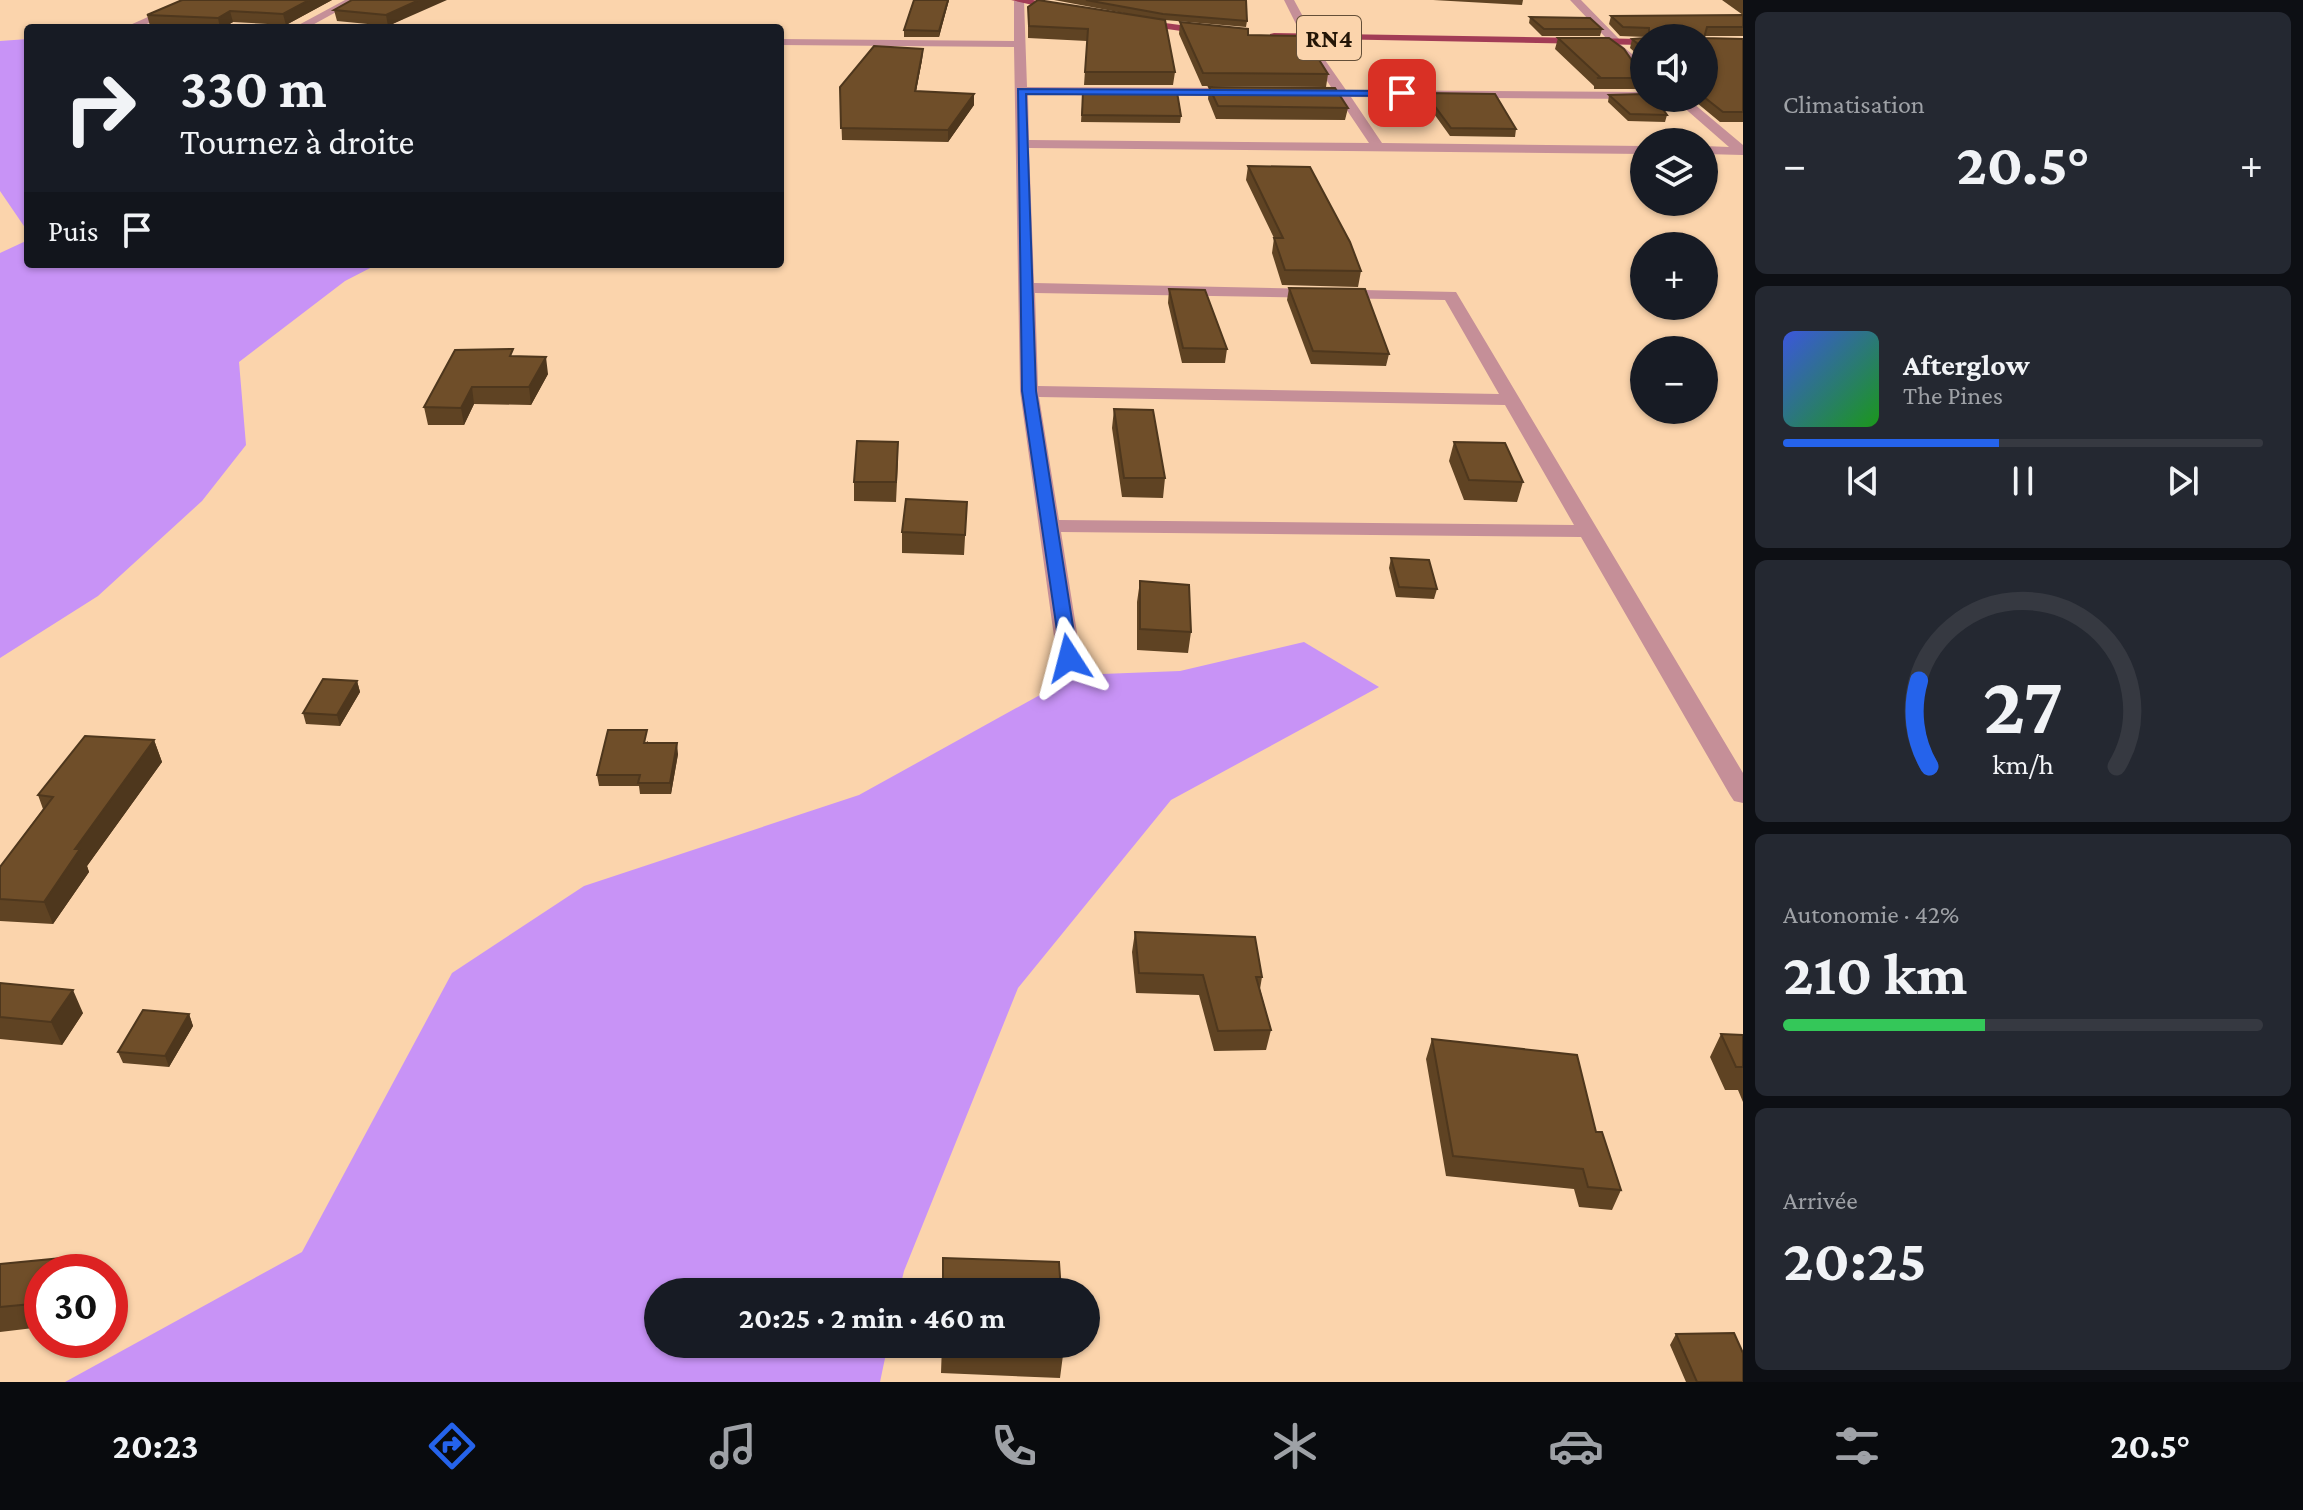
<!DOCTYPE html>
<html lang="fr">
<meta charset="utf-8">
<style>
body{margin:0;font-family:"Crimson Pro",serif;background:#242831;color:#f1f3f6;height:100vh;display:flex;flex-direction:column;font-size:30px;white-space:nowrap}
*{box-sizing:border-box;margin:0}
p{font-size:26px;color:#9ea1a6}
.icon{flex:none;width:44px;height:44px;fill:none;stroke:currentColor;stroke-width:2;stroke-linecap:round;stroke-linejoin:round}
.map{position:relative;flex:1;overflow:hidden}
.sheet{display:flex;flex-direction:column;gap:12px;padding:12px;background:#0d0f14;width:560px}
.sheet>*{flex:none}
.banner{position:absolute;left:24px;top:24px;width:760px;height:244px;border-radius:8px;box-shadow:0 2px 6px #0004;background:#171b24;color:#f1f3f6;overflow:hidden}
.controls{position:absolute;left:1630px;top:24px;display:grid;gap:16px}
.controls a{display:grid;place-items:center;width:88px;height:88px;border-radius:50%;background:#171b24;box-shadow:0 2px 6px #0004;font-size:40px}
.speed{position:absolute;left:24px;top:1254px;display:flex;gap:16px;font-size:40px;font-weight:700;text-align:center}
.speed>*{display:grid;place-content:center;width:104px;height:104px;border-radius:50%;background:#171b24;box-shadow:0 2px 6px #0004;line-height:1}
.speed .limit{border:12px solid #d22;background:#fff;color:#111}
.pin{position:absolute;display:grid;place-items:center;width:68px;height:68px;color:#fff;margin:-34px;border-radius:16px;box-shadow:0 4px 12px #0006}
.me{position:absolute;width:88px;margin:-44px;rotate:351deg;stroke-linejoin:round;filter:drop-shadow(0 0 6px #0008)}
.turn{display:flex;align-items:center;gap:28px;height:168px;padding:0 24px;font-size:36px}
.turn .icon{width:104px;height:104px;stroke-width:2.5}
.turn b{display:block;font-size:56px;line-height:68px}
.then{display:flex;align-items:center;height:76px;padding:0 24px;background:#0003;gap:16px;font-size:30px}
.big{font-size:60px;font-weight:700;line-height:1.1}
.sheet .card{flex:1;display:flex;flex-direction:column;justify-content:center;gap:12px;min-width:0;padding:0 28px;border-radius:12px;background:#242831}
.sheet .dial{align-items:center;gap:0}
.dial svg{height:208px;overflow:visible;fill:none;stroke:#363941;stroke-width:7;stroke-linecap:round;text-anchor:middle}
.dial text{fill:#f1f3f6;stroke:none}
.song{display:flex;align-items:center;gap:24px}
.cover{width:96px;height:96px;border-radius:12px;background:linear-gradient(135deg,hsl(230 70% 55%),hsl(120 70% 35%))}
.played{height:8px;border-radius:4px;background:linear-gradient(90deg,#2563eb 45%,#363941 45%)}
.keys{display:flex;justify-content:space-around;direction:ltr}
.heat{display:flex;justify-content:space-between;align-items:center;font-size:44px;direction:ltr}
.charge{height:12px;border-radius:6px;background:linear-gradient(90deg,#34c759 42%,#363941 0)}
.trip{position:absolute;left:644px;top:1278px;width:456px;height:80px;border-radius:40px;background:#171b24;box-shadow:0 2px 6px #0004;font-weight:700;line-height:80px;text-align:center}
.tabs{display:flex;height:128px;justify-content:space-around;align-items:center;background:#090b0e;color:#9ea1a6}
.tabs .icon{width:56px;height:56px}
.tabs .selected{color:#2563eb}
.tabs b{font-size:36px;color:#f1f3f6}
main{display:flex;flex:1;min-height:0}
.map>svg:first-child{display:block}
.forest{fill:#c893f6}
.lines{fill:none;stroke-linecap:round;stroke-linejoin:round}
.minor{fill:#c58f98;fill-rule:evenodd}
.trunk{fill:#a23c56;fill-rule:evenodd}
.wall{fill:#5f4323}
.shaded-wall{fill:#4e371d}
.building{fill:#6f4e29;stroke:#4e371d;stroke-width:2}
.route{fill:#2563eb;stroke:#184099;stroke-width:2}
.labels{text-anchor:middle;stroke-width:8;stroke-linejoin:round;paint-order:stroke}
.shield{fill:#fbd4ac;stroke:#644f38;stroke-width:2}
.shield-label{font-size:26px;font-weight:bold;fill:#241607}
</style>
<main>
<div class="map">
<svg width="1743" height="1382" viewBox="0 0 1743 1382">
<rect width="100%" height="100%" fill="#fbd4ac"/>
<path class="forest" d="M28,39V232L0,191V41Z
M28,240V264H378L345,281L239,362L246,445L202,501L98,596L0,658V253Z
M1304,642L1379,687L1171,800L1018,988L904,1271L899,1292H658V1344H888L880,1382H65L302,1252L452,973L584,886L859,795L1076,675L1180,671Z"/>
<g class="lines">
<path class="minor" d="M186,0H200L140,27L130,25Z
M345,0H358L307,28H293Z
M1024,0L1027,87L1239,88L1245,92L1239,96L1028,95L1029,140L1369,143L1338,97H1307L1301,93L1307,89L1333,90L1298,37L1301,34L1284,0H1294L1314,37L1311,40L1346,90L1644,92V98L1648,99L1351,97L1382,143L1644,146V154L1029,148L1034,283L1456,292L1743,773V803L1734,801L1730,795L1581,537L1061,532L1081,658L1077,663H1061L1057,658L1020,391L1014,47L780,45V39L1014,41V1ZM1035,293L1445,300L1499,394L1038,386ZM1039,397L1505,405L1574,525L1059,520Z
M1570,0H1581L1620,40V44L1644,64V74L1606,44L1607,39Z
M1673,98H1687L1743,145V155L1704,154V146L1729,147Z"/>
<path class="trunk" d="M1011,0H1033L1069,9L1064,12Z
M1135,19L1210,29L1216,32L1210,35L1131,24V20Z
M1274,33L1644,39V45L1270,38V34Z"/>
</g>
<path class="wall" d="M332,0L286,25L233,22L223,28L150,26L147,15Z
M352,0L403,19L388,26L337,21L334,10Z
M914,0H949L939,37H904V30Z
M1054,0H1246L1247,21L1246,27L1165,20L1175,72L1173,85H1084L1087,41L1028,38V7L1150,18Z
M1433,0H1523L1522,5Z
M1722,0H1743V36H1705L1704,38L1743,39V122H1720L1691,98H1704V38H1646V37L1620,36L1609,24L1611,16L1743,15Z
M1530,17L1602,29L1600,36H1542L1529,23Z
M1180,22L1248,35L1328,74L1326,87L1202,86L1179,34Z
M1558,38L1644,77L1642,89H1594V86L1555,49Z
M1644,38V60L1630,48L1632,39Z
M923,49L922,60L916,91L974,94V105L948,142L842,140L840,87Z
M1209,87L1348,108L1345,120L1216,119L1208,99Z
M1083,91L1181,116L1180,123L1081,122Z
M1425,93L1516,129L1515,137L1450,136L1424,100Z
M1609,95L1667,115L1665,122L1628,121L1608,102Z
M1248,166L1361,271L1358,287L1282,285L1272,253L1274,238L1246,180Z
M1289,288L1389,354L1386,366L1311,364L1287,300Z
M1169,289L1227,349L1225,363H1182L1168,303Z
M514,356L548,374L531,405L474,404L464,425H428L424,407Z
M1114,409L1165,478L1163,498L1122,497L1112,428Z
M1454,442L1523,482L1517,502L1464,500L1449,461Z
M898,461L896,502L854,501V482Z
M967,502L964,555L902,553V532Z
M1391,558L1437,589L1434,599L1396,597L1389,568Z
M1140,581L1191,632L1188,653L1137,650V602Z
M357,681L360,692L340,726L306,724L303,713Z
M154,740L162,762L87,866L89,872L53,924L0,921V867L43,809L38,795Z
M648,741V743L678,754L671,794H640L639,786H599L597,775Z
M1135,932L1262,977L1260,989L1271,1030L1266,1050L1214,1051L1199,995L1136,993L1132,952Z
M0,983L83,1013L62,1045L0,1039Z
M189,1014L193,1026L169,1067L123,1063L118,1052Z
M1721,1034L1743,1035V1102L1738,1090H1725L1710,1057Z
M1432,1039L1596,1132L1621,1190L1612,1210L1579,1207L1574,1189L1446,1176L1426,1059Z
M0,1264L42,1272V1327L0,1332Z
M1676,1334L1743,1382H1686L1670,1345Z
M942,1344H1063V1355L1060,1378L941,1373Z"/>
<path class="shaded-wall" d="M309,0H332L286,25L283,14Z
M419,0H447L388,26L386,15Z
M948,0H949L939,37V31Z
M230,11L233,22L223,28H220L218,18Z
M923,49L922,60L914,102L915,91Z
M974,94V105L948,142V130Z
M546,357L548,374L531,405L529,387Z
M472,387L474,404L464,425L461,408Z
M357,681L360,692L340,726L337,715Z
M154,740L162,762L87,866L89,872L53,924L44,902L75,849Z
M677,743L678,754L671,794L670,783Z
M73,990L83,1013L62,1045L51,1022Z
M189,1014L193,1026L169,1067L165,1056Z
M63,1258L70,1272H59Z"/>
<path class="building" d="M182,0H309L283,14L230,11L218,18L147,15Z
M352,0H419L386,15L334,10Z
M914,0H948L939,31L904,30Z
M1038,0L1165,20L1175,72H1085L1088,29L1029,26L1028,7Z
M1086,0H1246L1247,21L1163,14Z
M1743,15V27H1707L1704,38L1743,39V112H1723L1704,97V38H1649V28L1623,27L1611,16Z
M1530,17L1590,18L1602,29H1544Z
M1180,22L1248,29V35L1304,36L1328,74L1203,73Z
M1558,38H1609L1624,49L1644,78H1597L1600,77Z
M1644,38V49L1632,39Z
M874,46L923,49L915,91L974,94L948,130L841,128L840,87Z
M1209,87L1335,88L1348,108L1218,106Z
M1083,91L1177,92L1181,116L1082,115Z
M1425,93L1495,94L1516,129L1451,128Z
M1644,94V98H1655L1667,115L1630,114L1609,95Z
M1248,166L1310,167L1350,242L1361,271L1285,270L1274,238H1283Z
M1289,288L1365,289L1389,354L1313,351Z
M1169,289L1205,290L1227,349L1183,348Z
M513,349L510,356L546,357L529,387H472L461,408L424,407L455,350Z
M1114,409L1153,410L1165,478H1124Z
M857,441L898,442L896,482H854Z
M1454,442L1505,443L1523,482L1469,480Z
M906,499L967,502L965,535L902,532Z
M1391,558L1429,560L1437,589L1399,587Z
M1140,581L1189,585L1191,632L1140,629Z
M323,679L357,681L337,715L303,713Z
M608,730H647L644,743H677L670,783H638L640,775H597Z
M85,736L154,740L75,849H80L44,902L0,899V867L53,797L38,795Z
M1135,932L1255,937L1262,977H1256L1271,1030L1218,1031L1203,975L1139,973Z
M0,983L73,990L51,1022L0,1017Z
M143,1010L189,1014L165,1056L118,1052Z
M1721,1034L1743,1035V1067H1736Z
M1432,1039L1577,1055L1596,1132H1602L1621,1190L1588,1187L1583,1169L1453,1156Z
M63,1258L59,1272H42V1303L0,1307V1264Z
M943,1258L1059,1262L1061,1292H943Z
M1734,1333L1743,1353V1382H1697L1676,1334Z
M942,1344H1063V1355L942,1351Z"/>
<path class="route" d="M1018,89L1402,91L1406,93L1402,96L1026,94L1036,391L1078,658L1069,664L1061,658L1022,391Z"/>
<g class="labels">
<rect class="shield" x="1297" y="16" width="64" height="44" rx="6"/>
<g class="shield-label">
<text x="1329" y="47">RN4</text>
</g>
</g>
</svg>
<div class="controls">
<a><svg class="icon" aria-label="sound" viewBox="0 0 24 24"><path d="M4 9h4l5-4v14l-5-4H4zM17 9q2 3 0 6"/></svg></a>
<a><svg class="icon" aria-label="layers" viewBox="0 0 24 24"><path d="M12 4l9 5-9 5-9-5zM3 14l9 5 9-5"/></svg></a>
<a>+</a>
<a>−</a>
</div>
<div class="speed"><div class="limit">30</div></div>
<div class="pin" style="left:1402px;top:93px;background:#d93025"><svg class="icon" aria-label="arrive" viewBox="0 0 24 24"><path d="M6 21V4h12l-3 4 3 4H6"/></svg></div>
<svg class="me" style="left:1069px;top:658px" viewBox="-20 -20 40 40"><path d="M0-17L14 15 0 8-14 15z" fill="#2563eb" stroke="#fff" stroke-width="4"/></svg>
<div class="trip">20:25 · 2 min · 460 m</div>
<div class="banner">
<div class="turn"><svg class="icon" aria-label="right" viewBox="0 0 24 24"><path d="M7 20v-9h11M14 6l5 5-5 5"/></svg><div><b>330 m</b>Tournez à droite</div></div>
<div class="then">Puis<svg class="icon" aria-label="arrive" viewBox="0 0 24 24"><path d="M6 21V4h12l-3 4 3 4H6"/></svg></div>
</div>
</div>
<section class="sheet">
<div class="card"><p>Climatisation</p>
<div class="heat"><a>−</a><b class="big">20.5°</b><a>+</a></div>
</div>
<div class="card">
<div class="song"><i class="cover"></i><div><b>Afterglow</b><p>The Pines</p></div></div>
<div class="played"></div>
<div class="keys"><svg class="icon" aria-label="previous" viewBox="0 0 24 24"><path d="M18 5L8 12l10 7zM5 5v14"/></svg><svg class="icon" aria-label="pause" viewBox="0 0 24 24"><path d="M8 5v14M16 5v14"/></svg><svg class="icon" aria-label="next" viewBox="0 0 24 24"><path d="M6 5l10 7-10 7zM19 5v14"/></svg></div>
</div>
<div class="card dial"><svg viewBox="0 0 100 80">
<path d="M14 69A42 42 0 1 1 86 69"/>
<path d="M14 69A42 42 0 0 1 10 36" stroke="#2563eb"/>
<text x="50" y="56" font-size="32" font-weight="700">27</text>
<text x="50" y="72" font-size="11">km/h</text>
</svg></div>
<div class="card"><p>Autonomie · 42%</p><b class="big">210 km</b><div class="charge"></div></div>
<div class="card"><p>Arrivée</p><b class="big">20:25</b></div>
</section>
</main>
<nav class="tabs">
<b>20:23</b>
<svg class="icon selected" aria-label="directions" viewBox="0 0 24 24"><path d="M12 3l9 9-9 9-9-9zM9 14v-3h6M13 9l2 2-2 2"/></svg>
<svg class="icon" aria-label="music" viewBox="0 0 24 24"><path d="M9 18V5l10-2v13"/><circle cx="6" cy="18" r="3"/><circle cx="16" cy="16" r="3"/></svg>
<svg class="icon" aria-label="phone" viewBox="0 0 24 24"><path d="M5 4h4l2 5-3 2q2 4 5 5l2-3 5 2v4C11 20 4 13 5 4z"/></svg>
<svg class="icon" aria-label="climate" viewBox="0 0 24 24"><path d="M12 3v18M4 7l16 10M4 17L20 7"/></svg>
<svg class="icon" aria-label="car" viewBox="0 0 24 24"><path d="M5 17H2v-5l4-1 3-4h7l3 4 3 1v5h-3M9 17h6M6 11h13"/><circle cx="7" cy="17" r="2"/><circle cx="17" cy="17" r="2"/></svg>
<svg class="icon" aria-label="filters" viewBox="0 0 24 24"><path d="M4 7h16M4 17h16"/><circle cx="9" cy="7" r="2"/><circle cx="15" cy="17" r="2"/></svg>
<b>20.5°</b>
</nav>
